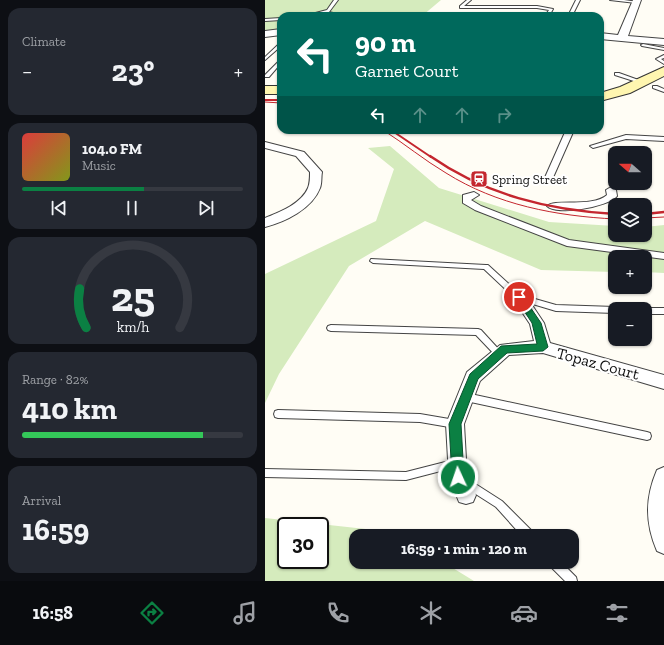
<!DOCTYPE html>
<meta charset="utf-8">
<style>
body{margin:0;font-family:"Zilla Slab",serif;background:#242831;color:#f1f3f6;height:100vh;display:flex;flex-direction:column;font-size:15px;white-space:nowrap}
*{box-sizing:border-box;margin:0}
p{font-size:13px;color:#9ea1a6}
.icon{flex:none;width:22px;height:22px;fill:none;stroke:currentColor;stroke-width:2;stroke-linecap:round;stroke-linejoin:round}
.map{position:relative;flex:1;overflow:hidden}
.drawer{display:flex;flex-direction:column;gap:8px;padding:8px;background:#0d0f14;width:265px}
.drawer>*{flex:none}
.top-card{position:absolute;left:12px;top:12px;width:327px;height:122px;border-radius:12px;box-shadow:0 1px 3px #0004;background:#00695c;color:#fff;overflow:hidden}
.needle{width:26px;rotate:290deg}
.tools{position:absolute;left:343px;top:146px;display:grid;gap:8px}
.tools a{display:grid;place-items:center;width:44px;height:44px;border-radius:8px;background:#171b24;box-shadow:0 1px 3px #0004;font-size:20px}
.speed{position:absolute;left:12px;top:517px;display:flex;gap:8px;font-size:20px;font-weight:700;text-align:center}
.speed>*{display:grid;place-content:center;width:52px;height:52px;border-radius:50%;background:#171b24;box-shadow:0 1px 3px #0004;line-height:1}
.speed .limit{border:2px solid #111;border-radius:6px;background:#fff;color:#111}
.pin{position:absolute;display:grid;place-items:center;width:34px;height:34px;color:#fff;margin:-17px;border:2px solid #fff;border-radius:50%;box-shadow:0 1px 4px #0007}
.me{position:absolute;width:44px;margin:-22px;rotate:357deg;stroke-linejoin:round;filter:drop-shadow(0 0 3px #0008)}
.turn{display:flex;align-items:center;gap:14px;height:84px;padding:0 12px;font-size:18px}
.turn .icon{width:52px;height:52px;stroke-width:2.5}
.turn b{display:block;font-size:28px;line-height:34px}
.lanes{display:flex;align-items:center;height:38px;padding:0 12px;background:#0003;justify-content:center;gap:20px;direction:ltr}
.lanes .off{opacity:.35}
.big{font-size:30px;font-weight:700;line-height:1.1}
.drawer .widget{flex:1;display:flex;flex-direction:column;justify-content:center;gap:6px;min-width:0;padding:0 14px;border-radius:12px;background:#242831}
.drawer .dial{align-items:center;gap:0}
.dial svg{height:104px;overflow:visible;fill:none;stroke:#363941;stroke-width:7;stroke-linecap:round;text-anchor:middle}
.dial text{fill:#f1f3f6;stroke:none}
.song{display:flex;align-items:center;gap:12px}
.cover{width:48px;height:48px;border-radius:6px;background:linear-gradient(135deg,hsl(0 70% 55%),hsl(70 70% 35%))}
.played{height:4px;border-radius:2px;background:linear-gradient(90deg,#0b8043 55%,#363941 55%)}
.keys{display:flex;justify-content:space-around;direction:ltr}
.heat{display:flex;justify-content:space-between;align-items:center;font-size:22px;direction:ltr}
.charge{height:6px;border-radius:3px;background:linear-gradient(90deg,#34c759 82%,#363941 0)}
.trip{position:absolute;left:84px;top:529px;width:230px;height:40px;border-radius:12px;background:#171b24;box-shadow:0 1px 3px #0004;font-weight:700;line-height:40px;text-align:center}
.tab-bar{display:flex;height:64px;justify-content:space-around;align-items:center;background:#090b0e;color:#9ea1a6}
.tab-bar .icon{width:28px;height:28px}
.tab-bar .on{color:#0b8043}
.tab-bar b{font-size:18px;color:#f1f3f6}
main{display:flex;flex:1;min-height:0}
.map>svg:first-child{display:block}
.green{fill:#d5ebbd;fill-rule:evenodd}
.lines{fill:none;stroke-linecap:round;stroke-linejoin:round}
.service-casing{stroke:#444;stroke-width:2}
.pedestrian-casing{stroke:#444;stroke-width:2}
.minor-casing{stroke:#444;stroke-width:2}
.tertiary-casing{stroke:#444;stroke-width:2}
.secondary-casing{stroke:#333;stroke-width:2}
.service{fill:#fff;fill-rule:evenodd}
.pedestrian{fill:#fff;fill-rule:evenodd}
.minor{fill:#fff;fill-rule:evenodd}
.tertiary{fill:#fff;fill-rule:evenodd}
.secondary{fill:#fff6b0;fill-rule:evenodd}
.tram{stroke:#c4262e;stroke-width:1}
.rail-far1{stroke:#c4262e;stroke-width:2}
.rail{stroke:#c4262e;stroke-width:2.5}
.route{fill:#0b8043;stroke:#07532c}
.labels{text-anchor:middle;stroke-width:4;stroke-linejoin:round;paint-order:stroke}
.far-poi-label{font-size:13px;fill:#111;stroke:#fff;text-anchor:start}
.street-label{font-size:16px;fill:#111;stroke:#fff}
</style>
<main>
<section class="drawer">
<div class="widget"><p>Climate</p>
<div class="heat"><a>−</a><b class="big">23°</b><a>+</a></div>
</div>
<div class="widget">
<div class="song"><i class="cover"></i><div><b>104.0 FM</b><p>Music</p></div></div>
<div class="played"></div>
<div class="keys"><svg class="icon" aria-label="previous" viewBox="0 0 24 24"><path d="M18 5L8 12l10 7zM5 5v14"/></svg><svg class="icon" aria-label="pause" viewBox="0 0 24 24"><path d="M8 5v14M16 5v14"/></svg><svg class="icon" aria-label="next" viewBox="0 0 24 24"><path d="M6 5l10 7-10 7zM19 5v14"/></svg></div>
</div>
<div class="widget dial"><svg viewBox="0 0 100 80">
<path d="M14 69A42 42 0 1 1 86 69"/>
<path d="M14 69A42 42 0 0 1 9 39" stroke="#0b8043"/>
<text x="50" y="56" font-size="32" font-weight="700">25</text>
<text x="50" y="72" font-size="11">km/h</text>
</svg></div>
<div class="widget"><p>Range · 82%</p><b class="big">410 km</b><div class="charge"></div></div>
<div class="widget"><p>Arrival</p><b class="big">16:59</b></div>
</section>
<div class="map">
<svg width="399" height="581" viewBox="0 0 399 581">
<rect width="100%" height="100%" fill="#fffdf5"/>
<path class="green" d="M0,0H176L157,16H16V29L0,31Z
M125,146L174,188L284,222L350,226V235H380V227L399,225V273L380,272V257H350V272L276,270L160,221L84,266L14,374L0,403V274L111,221L129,169L103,148Z
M0,518L128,532L135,536H91V562H178L209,581H0ZM21,526H55V560H21Z"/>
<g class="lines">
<g class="service-casing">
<path id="service" d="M69,0H73L64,12L80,16C73,16 66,13 59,13C53,13 46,16 39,16L62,10Z
M202,0H206L199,6H272L288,9L284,16H280L284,10L272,8H195V6Z
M311,0H315L307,16H303Z
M345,0H359L373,2L371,3Z
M82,15H97L99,16H80Z
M16,18V20L0,21V19Z
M15,43H16V46L0,60V57Z
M378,44L399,48V50L377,46L376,45Z
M399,55V58L396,59L399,61V64L391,59Z
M14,61H16V63L4,77H0V75Z
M350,73H354L379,82L375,83L350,75Z
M388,86H392L399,89V92L388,88Z
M361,135L399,137V141L361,139L328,148L325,146Z
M106,259L221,265H223L256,295L291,305L350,307L353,309H350V313L291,311L251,299L219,269L108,263L105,261Z
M380,308H399V314H380V309H378Z
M66,325L213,329L216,330L238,354L237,356L234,357L231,356L211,335L66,331L63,330L62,328L63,326Z
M201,393L382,432L385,433L386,436L385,439L382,440L201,401L198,400L197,397L198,394Z
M13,410L155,414L190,420L193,421L194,424L193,427L190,428L155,422L13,418L10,417L9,414L10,411Z
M192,459L195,460L197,463L195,466L141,480L0,477V469L141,472Z
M198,476L237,501L268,532L269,536H257L231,507L195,484L193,481L195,478Z
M284,562H296L311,577L312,581H300L285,566Z"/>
</g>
<g class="pedestrian-casing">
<path id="pedestrian" d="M301,130H309L286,182L282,185L279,184L278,182Z
M346,187L351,190L352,196C343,207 292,216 282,206C290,198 327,208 342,195L341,190Z
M209,192L214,195L206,200L216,206L304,240L399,253V259L302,246L210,210L198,203V195Z"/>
</g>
<g class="minor-casing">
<path id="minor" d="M0,142L39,152L57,172C56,177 57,183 55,188C47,209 20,222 0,227V218C15,212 36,204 43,188C45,183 45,178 45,172L31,156L0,148Z
M254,292L259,293L279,323L285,343L399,375V389L278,353L244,355L215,381L199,424L202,477L211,495L208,502L201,504L194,502L184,477L181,424L200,377L202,372L235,345L269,341L265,324L247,297L249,293Z
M399,467V554L392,551C380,523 380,498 392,470Z"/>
</g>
<g class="tertiary-casing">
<path id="tertiary" d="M368,0H376L363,36L399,39V45L335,39V33L353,35Z
M16,29V35L0,37V31Z"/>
</g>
<g class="secondary-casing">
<path id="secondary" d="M399,67V76L365,93L335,101V93L355,87Z
M0,86H16V94H0Z"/>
</g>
<use href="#service" class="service"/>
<use href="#pedestrian" class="pedestrian"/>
<use href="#minor" class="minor"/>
<use href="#tertiary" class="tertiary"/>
<use href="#secondary" class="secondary"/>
<path class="tram" d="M0,102L16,103
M118,130C140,144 159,160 181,173C232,205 291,216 350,219
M380,218L399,217"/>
<path class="rail-far1" d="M0,100H16
M126,130L166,157"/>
<path class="rail" d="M165,156C221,195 283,210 350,214
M380,214L399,212"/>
</g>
<path class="route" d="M254,294L257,295L276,323L283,347L278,351L242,353L213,379L196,424L199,477L197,482L193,483L189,482L187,477L184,424L205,374L236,346L272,344L267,323L250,297Z"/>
<defs>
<g id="station-square" transform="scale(0.9)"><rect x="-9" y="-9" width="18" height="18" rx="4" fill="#c4262e" stroke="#fff"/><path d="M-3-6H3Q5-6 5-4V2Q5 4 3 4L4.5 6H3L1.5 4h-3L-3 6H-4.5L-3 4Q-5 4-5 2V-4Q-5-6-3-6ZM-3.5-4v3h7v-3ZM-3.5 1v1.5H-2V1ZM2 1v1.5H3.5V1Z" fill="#fff"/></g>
</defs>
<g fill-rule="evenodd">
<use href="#station-square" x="214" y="179"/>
</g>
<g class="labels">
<g class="far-poi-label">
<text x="227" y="184">Spring Street</text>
</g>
<g class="street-label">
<text transform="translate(333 363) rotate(15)" y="6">Topaz Court</text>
</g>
</g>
</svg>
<div class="tools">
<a><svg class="needle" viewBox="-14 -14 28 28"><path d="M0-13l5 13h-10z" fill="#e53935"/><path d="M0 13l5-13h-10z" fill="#9ea1a6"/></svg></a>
<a><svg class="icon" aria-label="layers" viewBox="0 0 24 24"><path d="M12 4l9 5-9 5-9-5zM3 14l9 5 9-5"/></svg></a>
<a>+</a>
<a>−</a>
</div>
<div class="speed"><div class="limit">30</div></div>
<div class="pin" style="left:254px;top:297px;background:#d93025"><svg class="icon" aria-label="arrive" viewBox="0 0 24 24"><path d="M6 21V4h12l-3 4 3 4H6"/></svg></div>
<svg class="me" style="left:193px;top:477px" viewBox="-20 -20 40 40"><circle r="17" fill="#0b8043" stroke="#fff" stroke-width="3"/><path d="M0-11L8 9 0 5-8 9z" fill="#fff"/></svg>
<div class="trip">16:59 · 1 min · 120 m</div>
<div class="top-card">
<div class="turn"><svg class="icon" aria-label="left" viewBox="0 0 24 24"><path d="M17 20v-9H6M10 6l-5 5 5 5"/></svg><div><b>90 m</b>Garnet Court</div></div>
<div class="lanes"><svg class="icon" aria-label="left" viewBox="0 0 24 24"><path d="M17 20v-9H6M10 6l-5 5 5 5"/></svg><svg class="icon off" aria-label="ahead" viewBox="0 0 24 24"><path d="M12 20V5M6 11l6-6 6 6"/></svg><svg class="icon off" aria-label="ahead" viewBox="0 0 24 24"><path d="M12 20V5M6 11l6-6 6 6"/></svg><svg class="icon off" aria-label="right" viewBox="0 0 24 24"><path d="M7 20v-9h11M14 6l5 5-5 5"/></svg></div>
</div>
</div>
</main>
<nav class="tab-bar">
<b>16:58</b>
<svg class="icon on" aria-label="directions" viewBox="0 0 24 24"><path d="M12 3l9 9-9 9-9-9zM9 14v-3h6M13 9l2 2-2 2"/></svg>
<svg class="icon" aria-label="music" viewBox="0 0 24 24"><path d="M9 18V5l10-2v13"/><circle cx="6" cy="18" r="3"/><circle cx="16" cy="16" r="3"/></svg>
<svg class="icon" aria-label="phone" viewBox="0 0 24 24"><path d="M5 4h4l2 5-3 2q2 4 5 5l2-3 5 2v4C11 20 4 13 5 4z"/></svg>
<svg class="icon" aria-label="climate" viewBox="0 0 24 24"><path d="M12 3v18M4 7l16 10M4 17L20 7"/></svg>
<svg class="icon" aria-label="car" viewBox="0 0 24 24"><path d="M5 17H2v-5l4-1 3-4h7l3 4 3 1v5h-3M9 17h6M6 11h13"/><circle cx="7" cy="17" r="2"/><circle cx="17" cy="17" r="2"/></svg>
<svg class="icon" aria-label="filters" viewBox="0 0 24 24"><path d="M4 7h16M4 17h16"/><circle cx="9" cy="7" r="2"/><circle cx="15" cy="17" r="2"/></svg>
</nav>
